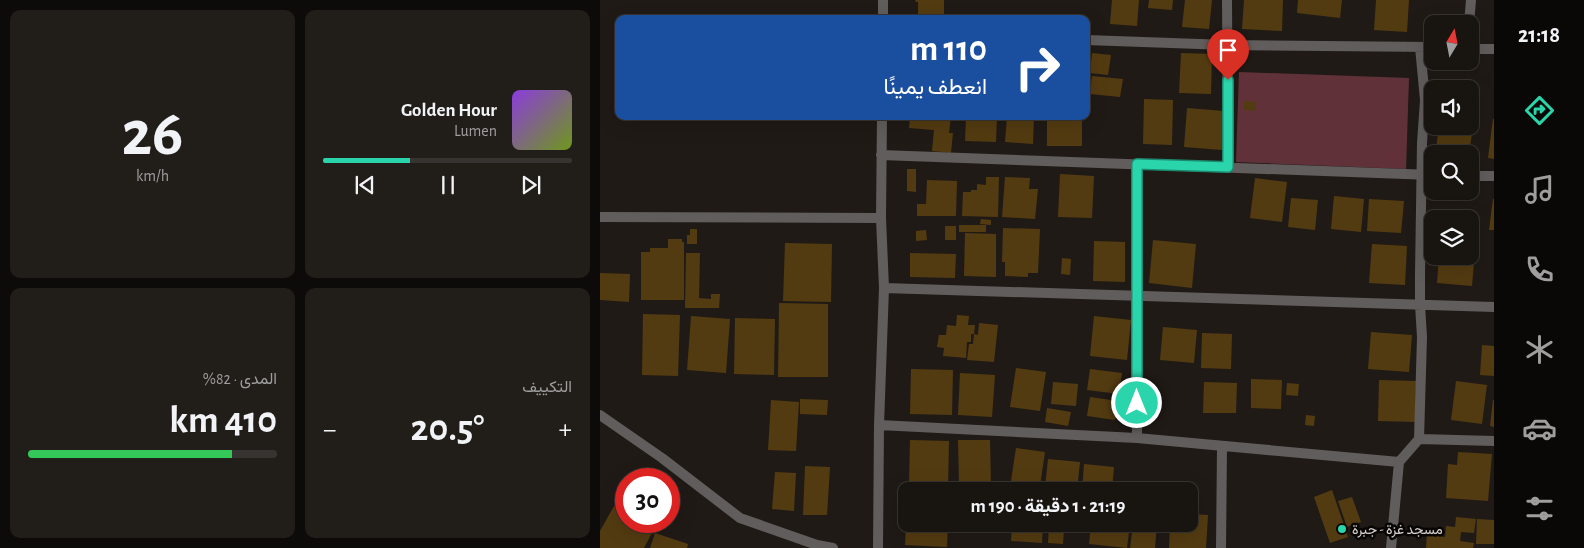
<!DOCTYPE html>
<html lang="ar">
<meta charset="utf-8">
<style>
body{margin:0;font-family:"Alegreya Sans",Vazirmatn,sans-serif;background:#211d19;color:#f1f3f6;direction:rtl;height:100vh;display:flex;flex-direction:column;font-size:19px;white-space:nowrap}
*{box-sizing:border-box;margin:0}
p{font-size:16px;color:#9f9e9f}
.icon{flex:none;width:28px;height:28px;fill:none;stroke:currentColor;stroke-width:2;stroke-linecap:round;stroke-linejoin:round}
.map{position:relative;flex:1;overflow:hidden;direction:ltr}
.drawer{display:flex;flex-direction:column;gap:10px;padding:10px;background:#0d0b09;width:600px}
.drawer>*{flex:none}
.hud{position:absolute;left:15px;top:15px;width:475px;height:105px;border-radius:10px;box-shadow:0 5px 20px #0002,0 0 0 1px #363330;direction:rtl;background:#1a4fa0;color:#fff;overflow:hidden}
.needle{width:32px;rotate:10deg}
.buttons{position:absolute;left:824px;top:15px;display:grid;gap:10px}
.buttons a{display:grid;place-items:center;width:55px;height:55px;border-radius:10px;background:#181410;box-shadow:0 5px 20px #0002,0 0 0 1px #363330;font-size:25px}
.speed{position:absolute;left:15px;top:468px;display:flex;gap:10px;font-size:25px;font-weight:700;text-align:center}
.speed>*{display:grid;place-content:center;width:65px;height:65px;border-radius:50%;background:#181410;box-shadow:0 5px 20px #0002,0 0 0 1px #363330;line-height:1}
.speed .limit{border:8px solid #d22;background:#fff;color:#111}
.pin{position:absolute;display:grid;place-items:center;width:42px;height:42px;color:#fff;margin:-51px -21px;border-radius:50% 50% 50% 0;rotate:-45deg;box-shadow:0 0 5px #0007}
.pin .icon{rotate:45deg}
.me{position:absolute;width:55px;margin:-28px;rotate:0deg;stroke-linejoin:round;filter:drop-shadow(0 0 4px #0008)}
.turn{display:flex;align-items:center;gap:18px;height:105px;padding:0 20px;font-size:22px}
.turn .icon{width:65px;height:65px;stroke-width:2.5}
.turn b{display:block;font-size:35px;line-height:42px}
.big{font-size:38px;font-weight:700;line-height:1.1}
.drawer .widget{flex:1;display:flex;flex-direction:column;justify-content:center;gap:8px;min-width:0;padding:0 18px;border-radius:10px;background:#211d19}
.drawer .dial{align-items:center;gap:0}
.dial b{font-size:65px;line-height:1}
.song{display:flex;align-items:center;gap:15px}
.cover{width:60px;height:60px;border-radius:8px;background:linear-gradient(135deg,hsl(270 70% 55%),hsl(80 70% 35%))}
.played{height:5px;border-radius:2px;background:linear-gradient(90deg,#2bd5ac 35%,#363330 35%)}
.keys{display:flex;justify-content:space-around;direction:ltr}
.heat{display:flex;justify-content:space-between;align-items:center;font-size:28px;direction:ltr}
.charge{height:8px;border-radius:4px;background:linear-gradient(90deg,#34c759 82%,#363330 0)}
.drawer .tiles{flex:1;display:grid;gap:10px;grid-template-columns:repeat(2,1fr)}
.trip{position:absolute;left:298px;top:482px;width:300px;height:50px;border-radius:10px;background:#181410;box-shadow:0 5px 20px #0002,0 0 0 1px #363330;font-weight:700;line-height:50px;text-align:center;direction:rtl}
main{display:flex;flex:1;min-height:0}
.tabs{display:flex;flex-direction:column;width:90px;justify-content:space-around;align-items:center;background:#0a0806;color:#9f9e9f}
.tabs .icon{width:35px;height:35px}
.tabs .active{color:#2bd5ac}
.tabs b{font-size:22px;color:#f1f3f6}
.map>svg:first-child{display:block}
.green{fill:#61313a}
.building{fill:#533b11}
.lines{fill:none;stroke-linecap:round;stroke-linejoin:round}
.street{stroke:#615d5d;stroke-width:10}
.route-casing{stroke:#1c8a70;stroke-width:12}
.route{stroke:#2bd5ac;stroke-width:9}
.poi-dot{fill:#2bd5ac;stroke:#080605;stroke-width:2}
.labels{text-anchor:middle;stroke-width:5;stroke-linejoin:round;paint-order:stroke}
.poi-label{font-size:14px;fill:#d6d2cf;stroke:#080605;text-anchor:start}
</style>
<main>
<nav class="tabs">
<b>21:18</b>
<svg class="icon active" aria-label="directions" viewBox="0 0 24 24"><path d="M12 3l9 9-9 9-9-9zM9 14v-3h6M13 9l2 2-2 2"/></svg>
<svg class="icon" aria-label="music" viewBox="0 0 24 24"><path d="M9 18V5l10-2v13"/><circle cx="6" cy="18" r="3"/><circle cx="16" cy="16" r="3"/></svg>
<svg class="icon" aria-label="phone" viewBox="0 0 24 24"><path d="M5 4h4l2 5-3 2q2 4 5 5l2-3 5 2v4C11 20 4 13 5 4z"/></svg>
<svg class="icon" aria-label="climate" viewBox="0 0 24 24"><path d="M12 3v18M4 7l16 10M4 17L20 7"/></svg>
<svg class="icon" aria-label="car" viewBox="0 0 24 24"><path d="M5 17H2v-5l4-1 3-4h7l3 4 3 1v5h-3M9 17h6M6 11h13"/><circle cx="7" cy="17" r="2"/><circle cx="17" cy="17" r="2"/></svg>
<svg class="icon" aria-label="filters" viewBox="0 0 24 24"><path d="M4 7h16M4 17h16"/><circle cx="9" cy="7" r="2"/><circle cx="15" cy="17" r="2"/></svg>
</nav>
<div class="map">
<svg width="894" height="548" viewBox="0 0 894 548">
<rect width="100%" height="100%" fill="#201a16"/>
<path class="green" d="M639,72L809,78L806,169L636,162Z"/>
<path class="building" d="M315,0H344V14L318,15V2H316Z
M512,0H539L537,26L510,24Z
M549,0H573L572,10L548,8Z
M585,0H612L609,29L582,27Z
M644,0H683L682,31L642,29Z
M698,0H742L740,18L697,13Z
M776,0H809L807,32L774,30Z
M492,53L511,55L508,75L490,73Z
M581,53L612,54L611,94L579,93Z
M492,76L523,79L520,97L490,94Z
M544,99L573,100L572,145L543,144Z
M644,101L656,102V111L644,110Z
M587,108L624,111L622,150L584,147Z
M310,116H351L349,133H353L351,153L332,151L334,130L309,128Z
M366,116H397L396,142L365,141Z
M407,116H434L433,144L405,142Z
M447,116H482V146H447Z
M893,119H894V159L888,158Z
M839,126L873,127L869,154L836,149Z
M307,169H316V192L307,191Z
M460,174L494,176L492,218L458,217Z
M386,177H399L398,217L362,216L363,192H371V190H377V184L386,185Z
M405,177L430,178L429,189H438L435,219L402,217Z
M655,178L687,182L682,222L650,218Z
M327,180L357,181L356,216H317V204H326Z
M734,196L764,199L761,232L731,229Z
M691,198L718,200L715,230L688,227Z
M769,199L804,201L801,233L767,231Z
M893,199H894V230H889Z
M381,219L391,220V225L380,224Z
M359,225H386V232H359Z
M345,226H356V240H345Z
M403,228L440,229L438,273H428V277L405,276V262H402Z
M90,229H97V244H87V235H90Z
M326,230L327,240L316,241V231Z
M365,233L396,234V277L364,276Z
M68,239H82V242H84V300H41V252H50V248H68Z
M553,240L596,244L592,288L549,283Z
M494,241L525,242V282L493,281Z
M185,243L232,244L231,302L183,301Z
M772,244L807,246L805,285L769,283Z
M870,250L875,251L872,286L837,283L839,256H870Z
M86,253H100L99,298L111,299V294H120L119,308H85Z
M310,253L356,254L355,278L310,277Z
M462,258L471,259L470,275L461,274Z
M0,273L30,274L29,302L0,300Z
M179,303L228,304V377H178Z
M43,314L80,315L78,376L42,375Z
M357,315L369,316L368,325H375L374,334H371V342H367L366,358L343,356L344,348L337,347L339,335H346L347,325L356,326Z
M91,316L130,319L126,373L87,370Z
M494,316L531,320L527,360L490,356Z
M135,318L175,319L174,375L134,374Z
M379,323L398,325L394,362L367,360L369,344H373L374,334L378,335Z
M563,327L597,330L594,363L560,360Z
M771,332L812,335L809,372L768,369Z
M602,333L632,334L631,369L601,368Z
M882,345L894,346V376L880,375Z
M416,368L446,372L440,411L410,407Z
M311,369L353,370L352,415L310,414Z
M490,369L522,373L519,394L487,390Z
M360,373L395,375L392,417L358,415Z
M651,379L682,380L681,409L651,408Z
M779,380L816,381L815,422L778,421Z
M856,381L887,385L882,424L851,420Z
M453,382L478,384L476,406L451,404Z
M604,382L637,383L636,413H603Z
M687,383L699,384L698,396L686,395Z
M490,397L518,401L515,420L487,416Z
M200,399L228,400L227,415L200,414Z
M171,400L199,402L196,451L168,450Z
M893,400H894V427L890,426Z
M447,408L471,412L468,426L445,422Z
M706,415L715,416L714,426L705,425Z
M310,440L349,441L348,488L309,486Z
M358,440H390L391,485H359Z
M416,448L445,452L440,486L411,481Z
M858,452L892,454L888,501L846,498L848,464L857,465Z
M448,459L480,462L477,491L445,487Z
M484,464L514,467L512,491H482Z
M205,466L230,467L227,515H203Z
M175,472L196,473L194,511L172,509Z
M732,490L748,537L730,543L714,497Z
M752,497L761,522L747,527L738,501Z
M14,506L26,513V521H40L54,529L44,548H0V531Z
M589,514L608,515L606,548H569L570,524H589Z
M856,517L876,519L874,533L861,532L860,541L874,543L873,548H826L827,535L845,537L846,526L855,527Z
M877,519L894,520V544H876Z
M306,524H348L347,547L305,545Z
M412,524H443L442,543L411,541Z
M449,524H478V530H464L463,544L448,543Z
M491,524H530L527,548L489,544Z
M533,524H557L555,548H530Z
M55,533L88,544L87,548H50Z"/>
<g class="lines">
<path class="street" d="M627,0L628,167
M283,19V0
M869,24L871,0
M486,40L628,45L832,47
M870,49H894
M281,155L832,175
M870,176H894
M0,217L281,218
M284,288L894,307
M0,415L62,458L140,518L217,545L233,548
M279,425L537,438L799,462L819,439L894,441
M537,438V164
M819,439L822,337L820,305V274L822,143L825,100L820,47
M278,548L279,425L284,288L281,218L282,116
M621,548L622,447
M791,548L799,462"/>
</g>
<g class="lines">
<g class="route-casing">
<path id="route" d="M537,403V164L628,167V80"/>
</g>
<use href="#route" class="route"/>
</g>
<circle class="poi-dot" cx="742" cy="529" r="5"/>
<g class="labels">
<g class="poi-label">
<text x="752" y="534">مسجد غزة - جبرة</text>
</g>
</g>
</svg>
<div class="buttons">
<a><svg class="needle" viewBox="-14 -14 28 28"><path d="M0-13l5 13h-10z" fill="#e53935"/><path d="M0 13l5-13h-10z" fill="#9f9e9f"/></svg></a>
<a><svg class="icon" aria-label="sound" viewBox="0 0 24 24"><path d="M4 9h4l5-4v14l-5-4H4zM17 9q2 3 0 6"/></svg></a>
<a><svg class="icon" aria-label="search" viewBox="0 0 24 24"><circle cx="10" cy="10" r="6"/><path d="M15 15l6 6"/></svg></a>
<a><svg class="icon" aria-label="layers" viewBox="0 0 24 24"><path d="M12 4l9 5-9 5-9-5zM3 14l9 5 9-5"/></svg></a>
</div>
<div class="speed"><div class="limit">30</div></div>
<div class="pin" style="left:628px;top:80px;background:#d93025"><svg class="icon" aria-label="arrive" viewBox="0 0 24 24"><path d="M6 21V4h12l-3 4 3 4H6"/></svg></div>
<svg class="me" style="left:537px;top:403px" viewBox="-20 -20 40 40"><circle r="17" fill="#2bd5ac" stroke="#fff" stroke-width="3"/><path d="M0-11L8 9 0 5-8 9z" fill="#fff"/></svg>
<div class="trip">21:19 · 1 دقيقة · 190 m</div>
<div class="hud">
<div class="turn"><svg class="icon" aria-label="right" viewBox="0 0 24 24"><path d="M7 20v-9h11M14 6l5 5-5 5"/></svg><div><b>110 m</b>انعطف يمينًا</div></div>
</div>
</div>
<section class="drawer">
<div class="tiles">
<div class="widget">
<div class="song"><i class="cover"></i><div><b>Golden Hour</b><p>Lumen</p></div></div>
<div class="played"></div>
<div class="keys"><svg class="icon" aria-label="previous" viewBox="0 0 24 24"><path d="M18 5L8 12l10 7zM5 5v14"/></svg><svg class="icon" aria-label="pause" viewBox="0 0 24 24"><path d="M8 5v14M16 5v14"/></svg><svg class="icon" aria-label="next" viewBox="0 0 24 24"><path d="M6 5l10 7-10 7zM19 5v14"/></svg></div>
</div>
<div class="widget dial"><b>26</b><p>km/h</p></div>
<div class="widget"><p>التكييف</p>
<div class="heat"><a>−</a><b class="big">20.5°</b><a>+</a></div>
</div>
<div class="widget"><p>المدى · 82%</p><b class="big">410 km</b><div class="charge"></div></div>
</div>
</section>
</main>
